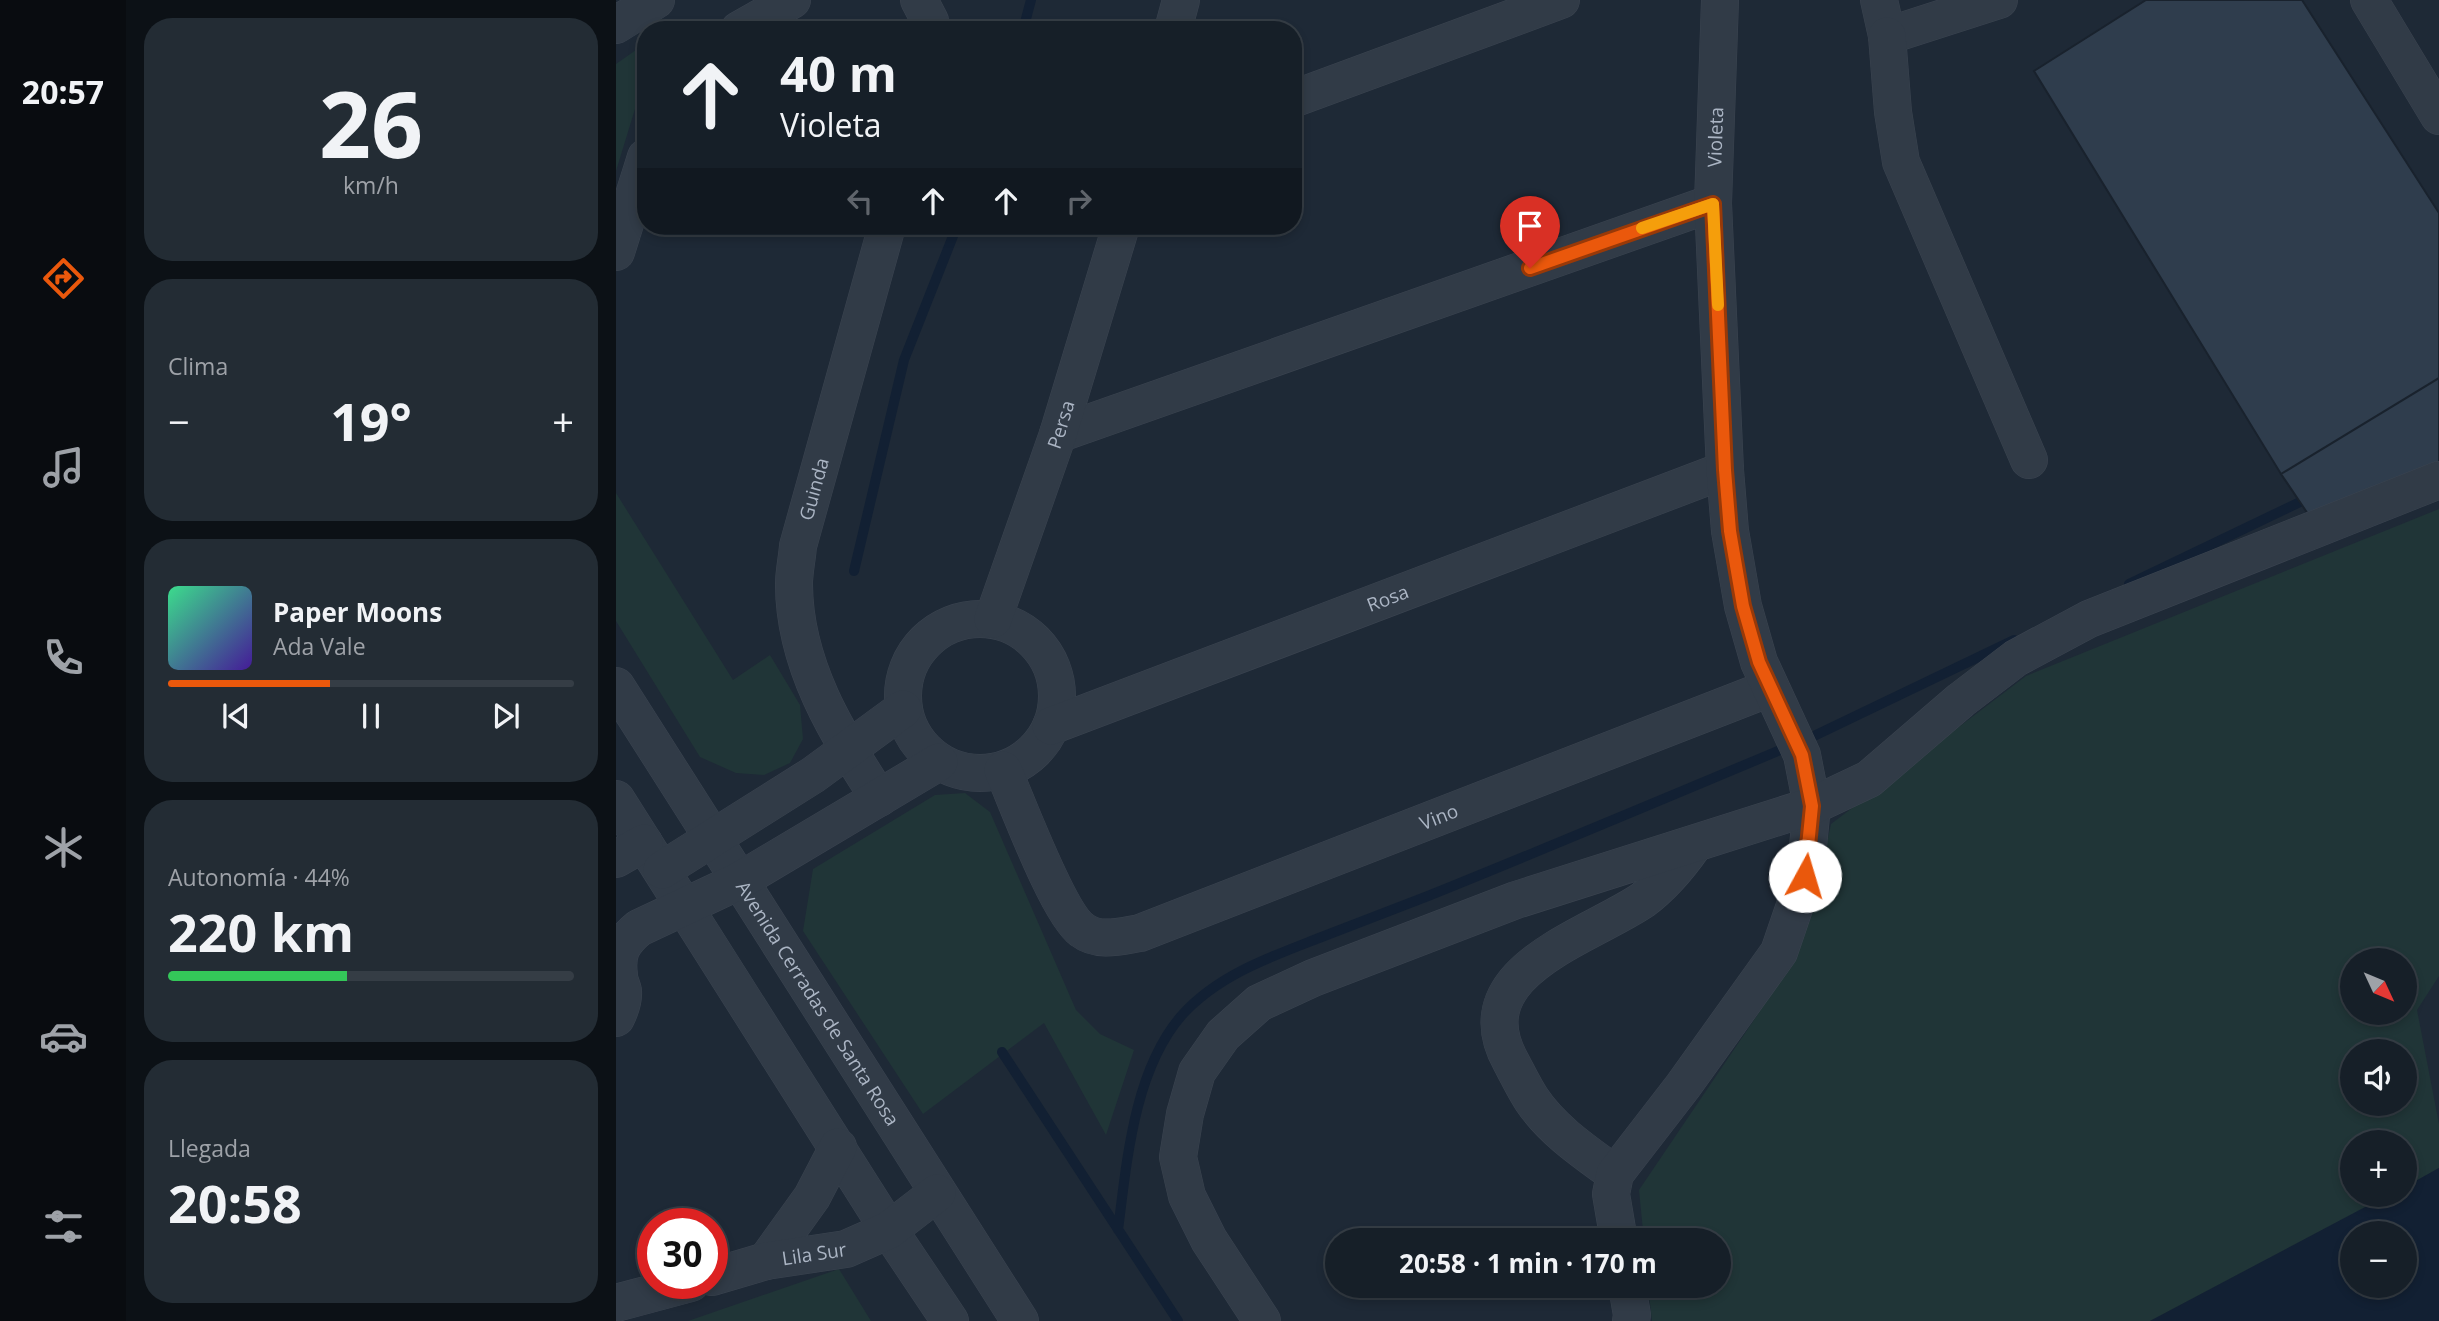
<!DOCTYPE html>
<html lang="es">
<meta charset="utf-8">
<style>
body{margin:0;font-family:"Open Sans",sans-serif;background:#232c34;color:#f1f3f6;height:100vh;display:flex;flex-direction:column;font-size:26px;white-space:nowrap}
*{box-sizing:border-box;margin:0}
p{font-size:23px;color:#9ea2a8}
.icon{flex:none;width:38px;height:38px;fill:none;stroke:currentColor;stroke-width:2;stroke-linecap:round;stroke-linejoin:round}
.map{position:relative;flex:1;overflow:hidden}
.side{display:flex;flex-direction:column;gap:18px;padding:18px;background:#0c1116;width:490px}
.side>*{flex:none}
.guide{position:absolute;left:21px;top:21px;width:665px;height:214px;border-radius:28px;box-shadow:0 4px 10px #0003,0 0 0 2px #353d45;background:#161f28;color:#f1f3f6;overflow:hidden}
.needle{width:46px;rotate:134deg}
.buttons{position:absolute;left:1724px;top:948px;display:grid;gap:14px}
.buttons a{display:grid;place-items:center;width:77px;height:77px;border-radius:50%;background:#161f28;box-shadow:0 4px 10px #0003,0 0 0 2px #353d45;font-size:35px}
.speed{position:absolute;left:21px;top:1208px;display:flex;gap:14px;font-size:35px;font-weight:700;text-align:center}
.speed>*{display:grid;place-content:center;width:91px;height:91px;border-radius:50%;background:#161f28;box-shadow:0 4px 10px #0003,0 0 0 2px #353d45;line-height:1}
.speed .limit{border:10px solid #d22;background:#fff;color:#111}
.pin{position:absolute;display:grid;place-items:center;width:60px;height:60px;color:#fff;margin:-72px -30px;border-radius:50% 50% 50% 0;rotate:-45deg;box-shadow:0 0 7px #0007}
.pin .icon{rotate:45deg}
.me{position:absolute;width:77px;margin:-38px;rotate:6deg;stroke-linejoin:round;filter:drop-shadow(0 0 5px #0008)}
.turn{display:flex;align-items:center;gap:24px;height:147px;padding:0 28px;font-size:32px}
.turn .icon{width:91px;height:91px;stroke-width:2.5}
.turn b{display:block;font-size:49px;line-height:60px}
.lanes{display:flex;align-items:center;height:66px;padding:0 28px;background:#0003;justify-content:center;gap:35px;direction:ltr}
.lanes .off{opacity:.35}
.big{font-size:52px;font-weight:700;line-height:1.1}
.side .widget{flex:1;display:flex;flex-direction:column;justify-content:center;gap:10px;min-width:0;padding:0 24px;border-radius:28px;background:#232c34}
.side .dial{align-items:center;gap:0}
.dial b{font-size:91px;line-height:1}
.song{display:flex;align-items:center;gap:21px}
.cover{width:84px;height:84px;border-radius:10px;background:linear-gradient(135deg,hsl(150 70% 55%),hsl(260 70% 35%))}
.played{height:7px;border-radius:4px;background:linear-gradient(90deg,#ea580c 40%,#353d45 40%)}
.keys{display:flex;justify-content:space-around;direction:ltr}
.heat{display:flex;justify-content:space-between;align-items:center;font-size:38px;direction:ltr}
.charge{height:10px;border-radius:5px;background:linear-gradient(90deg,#34c759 44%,#353d45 0)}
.trip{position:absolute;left:709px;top:1228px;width:406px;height:70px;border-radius:35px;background:#161f28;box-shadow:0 4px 10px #0003,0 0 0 2px #353d45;font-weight:700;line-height:70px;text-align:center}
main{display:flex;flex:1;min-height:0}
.menu{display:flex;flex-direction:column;width:126px;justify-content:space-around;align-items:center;background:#090c10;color:#9ea2a8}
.menu .icon{width:49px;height:49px}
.menu .on{color:#ea580c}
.menu b{font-size:32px;color:#f1f3f6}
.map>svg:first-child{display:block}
.green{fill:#203537;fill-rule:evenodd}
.water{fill:#122033;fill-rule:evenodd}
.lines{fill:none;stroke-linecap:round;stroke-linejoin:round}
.stream{stroke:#122033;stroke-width:10}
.building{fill:#2f3d4d;stroke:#19222d;stroke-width:2}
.minor-casing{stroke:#3b4450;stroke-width:38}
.minor{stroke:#313b47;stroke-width:37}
.route-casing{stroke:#983908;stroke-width:18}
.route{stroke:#ea580c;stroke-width:12}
.slow{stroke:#f59e0b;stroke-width:12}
.labels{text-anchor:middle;stroke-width:7;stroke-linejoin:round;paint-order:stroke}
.street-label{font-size:19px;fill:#abb5c4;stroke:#17202b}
</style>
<main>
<nav class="menu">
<b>20:57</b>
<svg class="icon on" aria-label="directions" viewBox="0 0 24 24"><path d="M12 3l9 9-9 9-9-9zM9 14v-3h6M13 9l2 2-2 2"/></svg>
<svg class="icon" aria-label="music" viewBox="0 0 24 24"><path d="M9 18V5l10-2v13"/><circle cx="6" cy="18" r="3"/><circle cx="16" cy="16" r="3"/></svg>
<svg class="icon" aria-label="phone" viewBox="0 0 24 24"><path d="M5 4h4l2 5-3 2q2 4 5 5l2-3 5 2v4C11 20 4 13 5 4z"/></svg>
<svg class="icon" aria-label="climate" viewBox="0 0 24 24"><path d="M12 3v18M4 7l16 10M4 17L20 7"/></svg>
<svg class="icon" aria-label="car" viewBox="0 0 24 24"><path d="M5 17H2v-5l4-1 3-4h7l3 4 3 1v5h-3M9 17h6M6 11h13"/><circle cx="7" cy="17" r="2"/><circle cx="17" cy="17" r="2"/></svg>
<svg class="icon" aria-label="filters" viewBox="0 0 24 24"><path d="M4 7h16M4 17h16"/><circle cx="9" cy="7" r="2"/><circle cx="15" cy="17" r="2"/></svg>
</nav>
<section class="side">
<div class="widget dial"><b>26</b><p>km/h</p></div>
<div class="widget"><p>Clima</p>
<div class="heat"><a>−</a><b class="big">19°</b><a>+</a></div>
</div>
<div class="widget">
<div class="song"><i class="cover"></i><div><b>Paper Moons</b><p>Ada Vale</p></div></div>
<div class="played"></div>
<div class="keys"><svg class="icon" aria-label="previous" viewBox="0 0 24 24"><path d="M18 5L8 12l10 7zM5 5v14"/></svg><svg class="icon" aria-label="pause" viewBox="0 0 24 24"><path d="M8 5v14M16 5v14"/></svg><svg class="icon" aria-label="next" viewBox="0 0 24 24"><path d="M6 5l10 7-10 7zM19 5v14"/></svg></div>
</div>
<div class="widget"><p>Autonomía · 44%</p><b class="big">220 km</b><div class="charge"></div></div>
<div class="widget"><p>Llegada</p><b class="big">20:58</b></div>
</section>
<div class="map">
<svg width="1823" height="1321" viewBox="0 0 1823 1321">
<rect width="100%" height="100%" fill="#1e2936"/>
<path class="green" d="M30,43V73L0,171V64Z
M0,493L117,680L154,655L184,705L187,739L174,763L148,775L120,773L84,757L0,621Z
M1823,509V976L1801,1010L1823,1124V1168L1789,1187L1788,1143H1736V1195H1772L1534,1321H1036L1032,1286H1102V1241H1028L1023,1190L1142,1014L1193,923L1215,824L1410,676ZM1736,961H1788V1013H1736ZM1736,1052H1788V1104H1736Z
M349,793L374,812L460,1010L484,1034L518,1050L490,1135L428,1023L307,1114L187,931L197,869L319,795Z
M223,1269L255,1321H72Z"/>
<path class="water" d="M1823,1168V1321H1534L1772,1195H1788L1789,1187ZM1736,1234H1788V1286H1736Z"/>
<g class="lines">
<path class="stream" d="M407,30L415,0
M238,571L288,360L341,226
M1513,584L1684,502
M1200,735L1398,640
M386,1052L562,1321
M502,1230C511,1160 518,1070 566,1015C602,975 654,957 703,938C739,924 776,910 812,896C931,848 1050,798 1169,748"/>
</g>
<path class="building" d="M1530,0H1686L1823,213V378L1665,474L1418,71Z
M1823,378V464L1692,514L1665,474Z"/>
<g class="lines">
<g class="minor-casing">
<g id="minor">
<path d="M303,0L314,21L315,30"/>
<path d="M1263,0L1271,36L1383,0"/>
<path d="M1753,0L1823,116"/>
<path d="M0,25L40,0"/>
<path d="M123,30L176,0"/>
<path d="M557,30L565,0"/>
<path d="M1271,36L1277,112L1285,162L1413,460"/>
<path d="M677,99L945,0"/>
<path d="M0,252L30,157"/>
<path d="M442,434L1097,203"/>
<circle cx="364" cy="696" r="77"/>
<path id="s1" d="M377,619L442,434L505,226"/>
<path id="s2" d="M0,686L404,1321"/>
<path id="s3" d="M435,726L1109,470"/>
<path id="s4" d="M387,770C401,802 442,913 466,930C483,943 505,936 524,933L1154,688"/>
<path id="s5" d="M263,798C221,734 178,664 178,584C178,572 181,559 182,546L271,226"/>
<path d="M0,799L273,1230L334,1321"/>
<path d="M0,859L28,843"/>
<path d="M46,870L197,775L287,709"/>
<path d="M0,1018C4,1010 8,1001 7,991C6,986 3,981 3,975C0,953 6,942 23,928L123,881L323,762"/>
<path d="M999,1174C969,1152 937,1131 916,1100C908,1088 902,1075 895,1062C845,972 971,938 1027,900C1047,885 1063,866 1077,846"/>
<path id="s6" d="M1003,1241L995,1194L999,1174L1067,1086L1163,952L1189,876L1196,806L1186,755L1143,662L1127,606L1114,531L1109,470L1097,203L1104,0"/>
<path d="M150,1261L196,1197L222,1147"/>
<path id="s7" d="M96,1277L150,1261L230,1249L273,1230L321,1193"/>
<path d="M1011,1286L1016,1315L1015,1321"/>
<path d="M0,1303L75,1283"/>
<path d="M646,1321L593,1240L571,1196L562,1157L569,1114L581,1072L607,1035L643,1003L697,978L900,900L1196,806L1253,779L1345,700L1400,658L1473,619L1823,480"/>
</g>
</g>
<use href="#minor" class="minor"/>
</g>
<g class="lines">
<g class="route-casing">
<path id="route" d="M914,268L1097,204L1109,470L1114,531L1127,606L1143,662L1186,755L1196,806L1189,876"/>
</g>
<use href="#route" class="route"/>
<path class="slow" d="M1026,228L1097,204L1102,305"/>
</g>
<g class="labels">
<g class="street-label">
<text dy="7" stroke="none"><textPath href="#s6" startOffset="1178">Violeta</textPath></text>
<text dy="7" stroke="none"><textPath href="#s1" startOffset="206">Persa</textPath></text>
<text dy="7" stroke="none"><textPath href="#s5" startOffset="331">Guinda</textPath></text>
<text dy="7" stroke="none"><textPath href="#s3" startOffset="360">Rosa</textPath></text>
<text dy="7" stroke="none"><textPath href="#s4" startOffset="560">Vino</textPath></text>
<text dy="7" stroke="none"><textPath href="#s2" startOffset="376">Avenida Cerradas de Santa Rosa</textPath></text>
<text dy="7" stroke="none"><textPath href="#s7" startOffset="105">Lila Sur</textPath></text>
</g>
</g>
</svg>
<div class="buttons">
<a><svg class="needle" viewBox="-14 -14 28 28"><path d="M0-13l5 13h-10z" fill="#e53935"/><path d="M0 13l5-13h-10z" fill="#9ea2a8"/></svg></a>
<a><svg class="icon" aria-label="sound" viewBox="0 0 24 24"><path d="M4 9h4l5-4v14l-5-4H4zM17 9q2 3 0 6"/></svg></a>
<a>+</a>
<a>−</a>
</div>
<div class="speed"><div class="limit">30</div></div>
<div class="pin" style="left:914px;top:268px;background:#d93025"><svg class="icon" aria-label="arrive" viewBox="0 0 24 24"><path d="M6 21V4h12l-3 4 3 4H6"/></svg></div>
<svg class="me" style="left:1189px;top:876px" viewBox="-20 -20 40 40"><circle r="19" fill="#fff"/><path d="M0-13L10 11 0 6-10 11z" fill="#ea580c"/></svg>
<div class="trip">20:58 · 1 min · 170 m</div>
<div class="guide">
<div class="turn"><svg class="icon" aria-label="ahead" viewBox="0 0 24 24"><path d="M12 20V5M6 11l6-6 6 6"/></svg><div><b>40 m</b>Violeta</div></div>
<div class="lanes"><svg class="icon off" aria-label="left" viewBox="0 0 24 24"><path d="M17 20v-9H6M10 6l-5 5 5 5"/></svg><svg class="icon" aria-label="ahead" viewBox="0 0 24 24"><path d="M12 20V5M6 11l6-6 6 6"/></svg><svg class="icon" aria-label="ahead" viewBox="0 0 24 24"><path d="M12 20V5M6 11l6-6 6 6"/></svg><svg class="icon off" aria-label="right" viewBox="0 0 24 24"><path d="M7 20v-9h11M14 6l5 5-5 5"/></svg></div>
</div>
</div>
</main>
